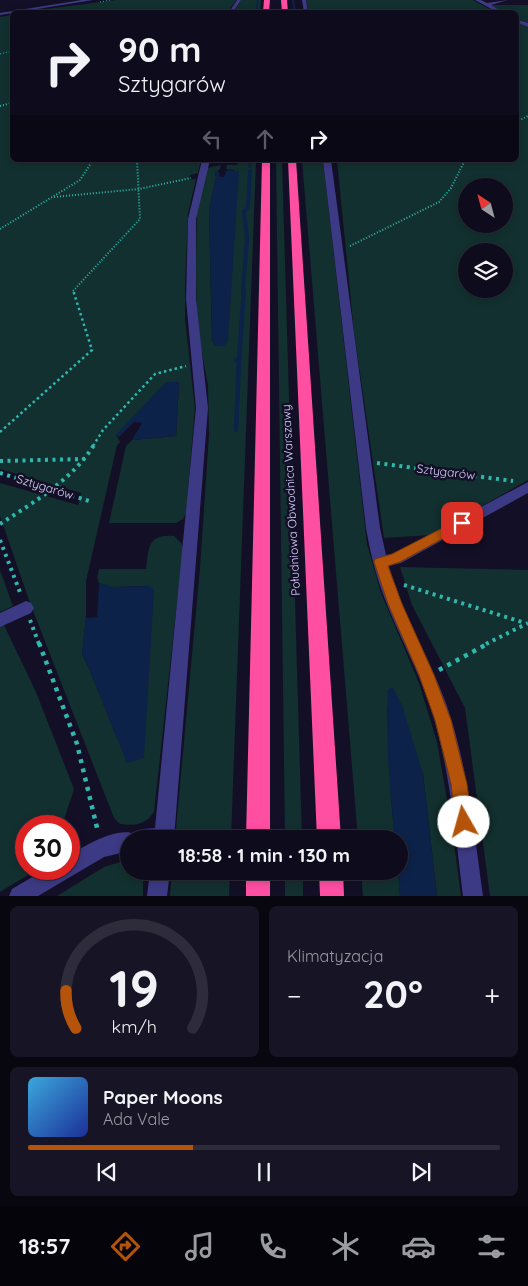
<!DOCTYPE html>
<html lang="pl">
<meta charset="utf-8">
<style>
body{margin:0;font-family:Quicksand,sans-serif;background:#171425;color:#f1f3f6;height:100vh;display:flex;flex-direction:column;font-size:19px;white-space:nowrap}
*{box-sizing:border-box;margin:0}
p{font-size:16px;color:#9b9ba3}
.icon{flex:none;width:28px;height:28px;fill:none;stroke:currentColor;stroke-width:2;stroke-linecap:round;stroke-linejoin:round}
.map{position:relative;height:896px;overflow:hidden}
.details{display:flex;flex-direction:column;gap:10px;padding:10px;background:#08060f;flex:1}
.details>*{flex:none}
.banner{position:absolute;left:10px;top:10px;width:509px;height:152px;border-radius:8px;box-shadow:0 2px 8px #0003,0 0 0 1px #2e2b3b;background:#0e0b1c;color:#f1f3f6;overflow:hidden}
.needle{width:32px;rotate:324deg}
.fabs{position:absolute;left:458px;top:178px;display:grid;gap:10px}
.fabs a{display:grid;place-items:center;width:55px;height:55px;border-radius:50%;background:#0e0b1c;box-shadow:0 2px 8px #0003,0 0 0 1px #2e2b3b;font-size:25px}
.speed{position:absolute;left:15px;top:815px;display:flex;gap:10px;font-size:25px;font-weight:700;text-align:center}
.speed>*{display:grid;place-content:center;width:65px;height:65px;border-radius:50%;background:#0e0b1c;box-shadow:0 2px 8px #0003,0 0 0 1px #2e2b3b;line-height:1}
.speed .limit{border:8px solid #d22;background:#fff;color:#111}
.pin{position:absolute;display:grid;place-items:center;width:42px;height:42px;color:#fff;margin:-21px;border-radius:10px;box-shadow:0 2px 8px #0006}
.me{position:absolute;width:55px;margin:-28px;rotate:353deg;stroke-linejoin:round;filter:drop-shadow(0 0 4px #0008)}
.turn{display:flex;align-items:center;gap:18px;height:105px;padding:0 25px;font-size:22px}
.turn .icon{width:65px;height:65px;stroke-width:2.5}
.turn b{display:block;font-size:35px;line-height:42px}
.lanes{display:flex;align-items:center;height:48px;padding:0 25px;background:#0003;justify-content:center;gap:25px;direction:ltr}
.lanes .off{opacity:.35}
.big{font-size:38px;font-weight:800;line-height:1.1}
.details .card{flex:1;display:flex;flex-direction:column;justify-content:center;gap:8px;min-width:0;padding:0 18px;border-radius:8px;background:#171425}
.details .dial{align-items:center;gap:0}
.dial svg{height:130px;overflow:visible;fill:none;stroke:#2e2b3b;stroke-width:7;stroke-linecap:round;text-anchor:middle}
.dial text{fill:#f1f3f6;stroke:none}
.song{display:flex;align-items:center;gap:15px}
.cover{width:60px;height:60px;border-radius:8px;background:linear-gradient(135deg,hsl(200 70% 55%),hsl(230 70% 35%))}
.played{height:5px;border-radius:2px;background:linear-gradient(90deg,#b45309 35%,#2e2b3b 35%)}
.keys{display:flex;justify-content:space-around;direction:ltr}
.heat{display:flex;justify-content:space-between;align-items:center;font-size:28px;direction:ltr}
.details .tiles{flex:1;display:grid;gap:10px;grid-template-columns:1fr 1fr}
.card:last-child{grid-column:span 2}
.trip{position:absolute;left:120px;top:830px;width:288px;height:50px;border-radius:25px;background:#0e0b1c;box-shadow:0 2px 8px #0003,0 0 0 1px #2e2b3b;font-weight:800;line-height:50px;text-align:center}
.tab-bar{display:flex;height:80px;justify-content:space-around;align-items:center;background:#06040b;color:#9b9ba3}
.tab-bar .icon{width:35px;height:35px}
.tab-bar .selected{color:#b45309}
.tab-bar b{font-size:22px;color:#f1f3f6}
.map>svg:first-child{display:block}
.green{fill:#12302f;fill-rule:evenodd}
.water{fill:#0c2248}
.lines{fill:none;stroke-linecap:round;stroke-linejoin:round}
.stream-far3{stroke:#0c2248;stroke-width:2}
.stream-far2{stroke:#0c2248;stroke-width:2.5}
.stream-far1{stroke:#0c2248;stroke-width:4}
.stream{stroke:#0c2248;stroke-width:4.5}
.path-far4{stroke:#2fb8b0;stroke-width:1;stroke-dasharray:1 2;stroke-linecap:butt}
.path-far3{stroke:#2fb8b0;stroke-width:2;stroke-dasharray:1 2;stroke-linecap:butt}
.path-far2{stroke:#2fb8b0;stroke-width:2.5;stroke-dasharray:2.5 3;stroke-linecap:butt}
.path-far1{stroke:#2fb8b0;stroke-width:4;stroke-dasharray:3 4.5;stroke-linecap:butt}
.path{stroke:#2fb8b0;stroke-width:4.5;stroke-dasharray:4 5.5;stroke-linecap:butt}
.minor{fill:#3d3a85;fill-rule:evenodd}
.tertiary{fill:#3d3a85;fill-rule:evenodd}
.motorway{fill:#ff4fa3;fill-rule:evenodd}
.route{fill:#b45309;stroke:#753606}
.labels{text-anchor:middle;stroke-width:5;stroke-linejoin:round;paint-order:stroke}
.street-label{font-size:12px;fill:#d9d4ff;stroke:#130f26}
</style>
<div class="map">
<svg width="528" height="896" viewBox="0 0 528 896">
<rect width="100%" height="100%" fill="#130f26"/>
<path class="green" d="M116,0H236L228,12H23Z
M241,0H261L260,12H234Z
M306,0H473L495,12H309Z
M488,5H528V23L516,18V12H503Z
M12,15V160H201L198,173L190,175L189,180L196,179L188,213L185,285V319L195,408L186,513L183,519L176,523H109L126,446L132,440L176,436L179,382L116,435L120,442L117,445L86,581V618L82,654L88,666L127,762L150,586L111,587L99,583L97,578L99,569H146C149,548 147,534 174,536L181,543L183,548L154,812C145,825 135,826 120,824L114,818L30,603L0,516V483L78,505L81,493L0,469V17Z
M516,22L528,27V480L431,535L384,538L354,332L337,160H516ZM466,186H504V224H466ZM466,251H504V289H466Z
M238,160H256L231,839H175L200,568L209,435L208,385L197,327L196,268L197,212L207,168L221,165L220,169L215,172L216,178L209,210L212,343L234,170L226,169L227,165H237Z
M276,160H282L302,839H285Z
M302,160H323L367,544L381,593L419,683L437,742L452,828L461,896H437L423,774L387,707L391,799L395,839H358Z
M400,567L528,570V896H490L465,708L412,605Z
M0,570L13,606L0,612Z
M3,623L36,692L74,789L62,826H26V869H33L28,875L0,892V625Z
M120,862L129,863V871H140L143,877V896H57L104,867Z
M172,871H230L229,896H170Z
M285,871H303V896H285Z
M361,871H398L400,896H363Z"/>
<path class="water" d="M218,170L220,177H224L227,170L239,171L228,341L224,346H214L212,337L209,210L216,178L215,172Z
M166,382H179L176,436L132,440L142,423L134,422L119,437L116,435Z
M99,583L111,587L150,586L154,590L144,758L127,763L88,666L82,654L86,618L97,617Z
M393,687L402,705L423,774L437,896H400L398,871L399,839H395C390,790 385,739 388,690Z"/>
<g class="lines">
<path class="stream-far3" d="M293,0L295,12
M256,12L258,0"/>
<path class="stream-far2" d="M250,160V167"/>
<path class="stream-far1" d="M243,291L247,238L244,212L248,207L250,171"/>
<path class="stream" d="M236,360H239L236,430
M239,360L244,290"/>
<path class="path-far4" d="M100,2L111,0
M0,54L12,51"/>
<path class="path-far3" d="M0,106L12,103
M516,122L528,116
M54,197L139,189L191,178
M0,229L80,180L93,160
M350,246L439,202L451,188L465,160
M73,291L140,219L137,160"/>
<path class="path-far2" d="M0,432L92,350L73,290
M93,446L103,430L155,374L186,366"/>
<path class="path-far1" d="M0,461L85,459
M377,463L513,481
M0,473L89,501
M0,524C34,502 72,480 94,445
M0,540L21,595
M404,585L525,623
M30,620L39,644
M486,644L528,623"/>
<path class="path" d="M39,643L77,744L98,832
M439,670L489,643"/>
<path class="minor" d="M237,0H241L233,12H229Z
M302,0H306L308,12H304Z
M475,0H481L487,3L508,0L491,5L502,12H497Z
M516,19L528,23V27L516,22Z
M202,160H210L196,219V299L208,408L174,839H129V851L104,857L38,896H9L12,889L46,869H69V855C85,846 117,826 135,834L143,829L155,828L196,408L186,299L188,219Z
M323,160H331L380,528L386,555L393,554L528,482V493L401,563L389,566C403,615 430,658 447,706C468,767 474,832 483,896H463C455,832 450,767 430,706C417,667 397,632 383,594C375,572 370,551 366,528Z
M26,601L31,603L34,608L31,613L0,627V613Z
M150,871H170L167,896H147Z"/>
<path class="tertiary" d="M82,0H93L0,15V13Z"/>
<path class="motorway" d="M264,0H270L269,12H263Z
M281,0H287L288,12H282Z
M262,160H270V839H246Z
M288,160H296L341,839H317Z
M246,871H270V896H246Z
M319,871H343L344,896H320Z"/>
</g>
<path class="route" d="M462,518L466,519L468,523L466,526L400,562L388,566L402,604L434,675L451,720L467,784L472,822L470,828L464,830L458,828L455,822L451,784L435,720L419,675L388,604L374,562L375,559L392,554Z"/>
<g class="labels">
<g class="street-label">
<text transform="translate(446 472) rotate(7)" y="4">Sztygarów</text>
<text transform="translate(45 487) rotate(17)" y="4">Sztygarów</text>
<text transform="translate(291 500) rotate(-93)" y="4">Południowa Obwodnica Warszawy</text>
</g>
</g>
</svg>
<div class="fabs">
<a><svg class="needle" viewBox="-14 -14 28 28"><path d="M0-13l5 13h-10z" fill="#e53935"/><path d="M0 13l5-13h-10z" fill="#9b9ba3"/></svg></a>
<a><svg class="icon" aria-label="layers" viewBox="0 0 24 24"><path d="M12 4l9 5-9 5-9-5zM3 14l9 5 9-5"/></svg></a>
</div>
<div class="speed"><div class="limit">30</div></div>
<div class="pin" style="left:462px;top:523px;background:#d93025"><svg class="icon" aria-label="arrive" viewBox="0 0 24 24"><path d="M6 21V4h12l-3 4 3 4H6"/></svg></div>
<svg class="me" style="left:464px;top:822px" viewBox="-20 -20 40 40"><circle r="19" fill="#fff"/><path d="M0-13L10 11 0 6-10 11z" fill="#b45309"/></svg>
<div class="trip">18:58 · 1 min · 130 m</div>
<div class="banner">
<div class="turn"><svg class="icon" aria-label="right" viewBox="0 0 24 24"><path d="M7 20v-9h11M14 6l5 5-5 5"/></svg><div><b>90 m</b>Sztygarów</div></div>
<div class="lanes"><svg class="icon off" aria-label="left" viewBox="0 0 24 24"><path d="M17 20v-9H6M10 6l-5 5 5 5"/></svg><svg class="icon off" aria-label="ahead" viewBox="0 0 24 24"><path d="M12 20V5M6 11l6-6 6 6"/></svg><svg class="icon" aria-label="right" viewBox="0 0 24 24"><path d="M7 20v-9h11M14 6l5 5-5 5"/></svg></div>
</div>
</div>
<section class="details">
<div class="tiles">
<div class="card dial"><svg viewBox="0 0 100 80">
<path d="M14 69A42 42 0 1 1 86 69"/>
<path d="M14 69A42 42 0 0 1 8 46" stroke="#b45309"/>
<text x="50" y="56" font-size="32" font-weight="700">19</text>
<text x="50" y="72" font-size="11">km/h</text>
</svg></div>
<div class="card"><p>Klimatyzacja</p>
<div class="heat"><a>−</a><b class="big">20°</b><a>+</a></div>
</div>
<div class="card">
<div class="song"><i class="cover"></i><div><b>Paper Moons</b><p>Ada Vale</p></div></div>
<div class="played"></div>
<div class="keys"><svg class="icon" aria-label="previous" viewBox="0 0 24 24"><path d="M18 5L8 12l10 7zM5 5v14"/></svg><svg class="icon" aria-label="pause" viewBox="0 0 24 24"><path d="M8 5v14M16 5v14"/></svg><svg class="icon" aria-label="next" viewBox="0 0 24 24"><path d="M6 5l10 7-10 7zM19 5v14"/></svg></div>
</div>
</div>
</section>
<nav class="tab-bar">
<b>18:57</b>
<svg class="icon selected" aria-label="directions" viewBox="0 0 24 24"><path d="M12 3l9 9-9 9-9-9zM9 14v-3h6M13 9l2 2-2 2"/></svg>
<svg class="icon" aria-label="music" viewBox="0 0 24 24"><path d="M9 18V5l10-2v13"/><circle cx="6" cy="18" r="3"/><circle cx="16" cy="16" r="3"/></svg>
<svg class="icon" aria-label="phone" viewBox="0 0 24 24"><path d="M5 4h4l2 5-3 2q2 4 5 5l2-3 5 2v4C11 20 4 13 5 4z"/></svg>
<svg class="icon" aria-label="climate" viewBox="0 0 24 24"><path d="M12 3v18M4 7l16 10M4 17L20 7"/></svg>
<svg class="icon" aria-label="car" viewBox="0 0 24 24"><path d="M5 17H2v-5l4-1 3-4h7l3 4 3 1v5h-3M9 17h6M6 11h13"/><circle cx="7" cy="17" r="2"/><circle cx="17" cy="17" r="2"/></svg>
<svg class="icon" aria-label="filters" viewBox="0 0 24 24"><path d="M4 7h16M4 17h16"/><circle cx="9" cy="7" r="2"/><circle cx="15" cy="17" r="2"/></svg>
</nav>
